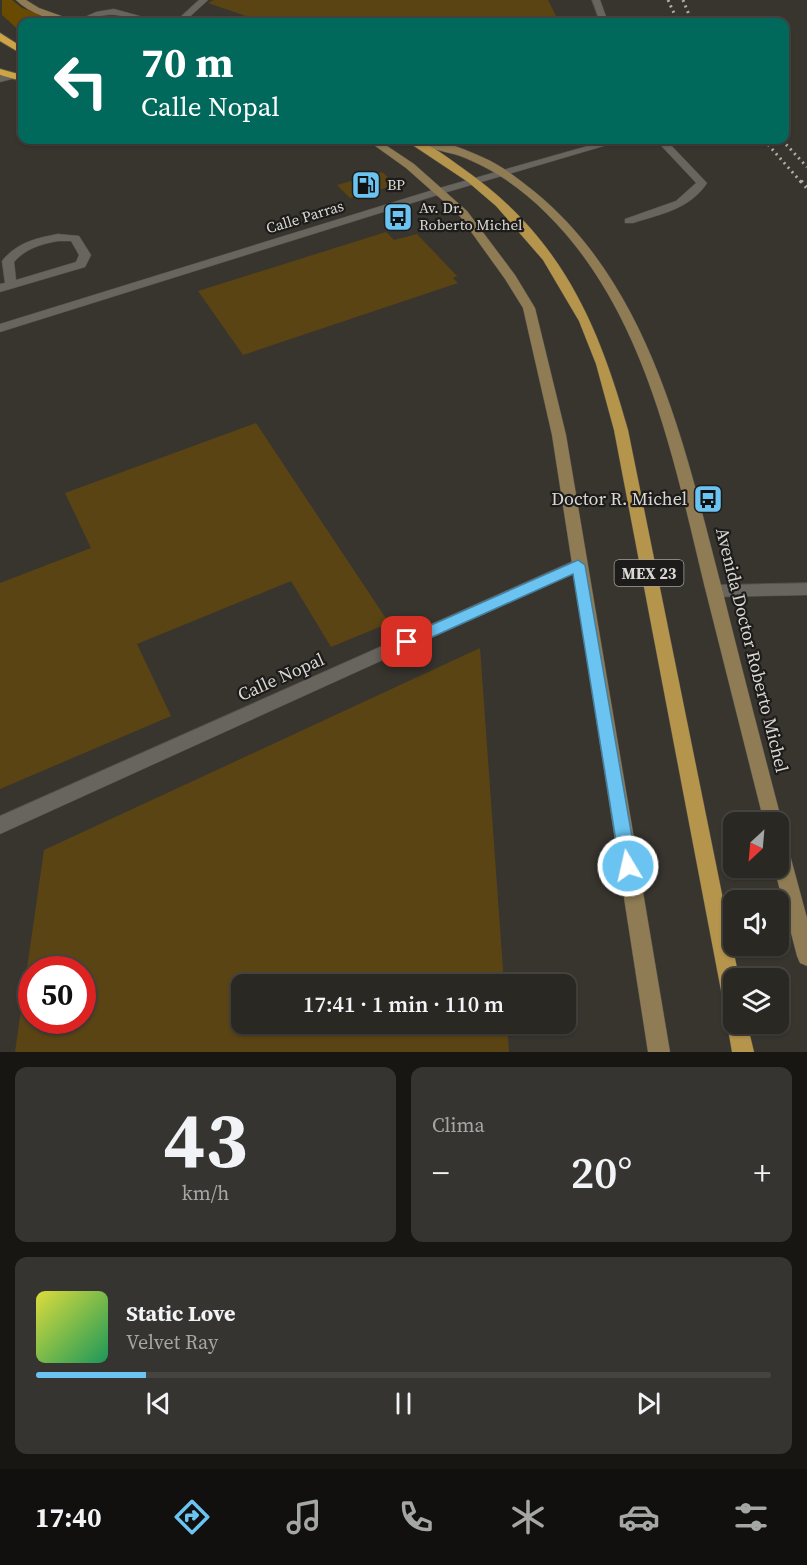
<!DOCTYPE html>
<html lang="es">
<meta charset="utf-8">
<style>
body{margin:0;font-family:"Source Serif 4",serif;background:#363430;color:#f1f3f6;height:100vh;display:flex;flex-direction:column;font-size:22px;white-space:nowrap}
*{box-sizing:border-box;margin:0}
p{font-size:20px;color:#a5a6a6}
.icon{flex:none;width:33px;height:33px;fill:none;stroke:currentColor;stroke-width:2;stroke-linecap:round;stroke-linejoin:round}
.map{position:relative;height:1052px;overflow:hidden}
.drawer{display:flex;flex-direction:column;gap:15px;padding:15px;background:#171613;flex:1}
.drawer>*{flex:none}
.guide{position:absolute;left:18px;top:18px;width:771px;height:126px;border-radius:12px;box-shadow:0 2px 4px #0004,0 0 0 2px #464441;background:#00695c;color:#fff;overflow:hidden}
.needle{width:39px;rotate:206deg}
.buttons{position:absolute;left:723px;top:812px;display:grid;gap:12px}
.buttons a{display:grid;place-items:center;width:66px;height:66px;border-radius:12px;background:#2a2823;box-shadow:0 2px 4px #0004,0 0 0 2px #464441;font-size:30px}
.speed{position:absolute;left:18px;top:956px;display:flex;gap:12px;font-size:30px;font-weight:700;text-align:center}
.speed>*{display:grid;place-content:center;width:78px;height:78px;border-radius:50%;background:#2a2823;box-shadow:0 2px 4px #0004,0 0 0 2px #464441;line-height:1}
.speed .limit{border:9px solid #d22;background:#fff;color:#111}
.pin{position:absolute;display:grid;place-items:center;width:51px;height:51px;color:#fff;margin:-26px;border-radius:12px;box-shadow:0 3px 9px #0006}
.me{position:absolute;width:66px;margin:-33px;rotate:351deg;stroke-linejoin:round;filter:drop-shadow(0 0 4px #0008)}
.turn{display:flex;align-items:center;gap:21px;height:126px;padding:0 24px;font-size:27px}
.turn .icon{width:78px;height:78px;stroke-width:2.5}
.turn b{display:block;font-size:42px;line-height:51px}
.big{font-size:45px;font-weight:600;line-height:1.1}
.drawer .widget{flex:1;display:flex;flex-direction:column;justify-content:center;gap:9px;min-width:0;padding:0 21px;border-radius:12px;background:#363430}
.drawer .dial{align-items:center;gap:0}
.dial b{font-size:78px;line-height:1}
.song{display:flex;align-items:center;gap:18px}
.cover{width:72px;height:72px;border-radius:9px;background:linear-gradient(135deg,hsl(60 70% 55%),hsl(150 70% 35%))}
.played{height:6px;border-radius:3px;background:linear-gradient(90deg,#6ac3f1 15%,#464441 15%)}
.keys{display:flex;justify-content:space-around;direction:ltr}
.heat{display:flex;justify-content:space-between;align-items:center;font-size:33px;direction:ltr}
.drawer .tiles{flex:1;display:grid;gap:15px;grid-template-columns:1fr 1fr}
.widget:last-child{grid-column:span 2}
.trip{position:absolute;left:231px;top:974px;width:345px;height:60px;border-radius:12px;background:#2a2823;box-shadow:0 2px 4px #0004,0 0 0 2px #464441;font-weight:600;line-height:60px;text-align:center}
.menu{display:flex;height:96px;justify-content:space-around;align-items:center;background:#11100e;color:#a5a6a6}
.menu .icon{width:42px;height:42px}
.menu .active{color:#6ac3f1}
.menu b{font-size:27px;color:#f1f3f6}
.map>svg:first-child{display:block}
.green{fill:#684b00}
.building{fill:#5a4414;fill-rule:evenodd}
.lines{fill:none;stroke-linecap:round;stroke-linejoin:round}
.service-casing{stroke:#53514c;stroke-width:1}
.minor-casing{stroke:#53514c;stroke-width:1}
.secondary-casing{stroke:#53514c;stroke-width:1}
.primary-casing{stroke:#53514c;stroke-width:1}
.trunk-casing{stroke:#53514c;stroke-width:2}
.service{fill:#68655e;fill-rule:evenodd}
.minor{fill:#68655e;fill-rule:evenodd}
.secondary{fill:#8f7c55;fill-rule:evenodd}
.primary{fill:#b5944b;fill-rule:evenodd}
.trunk{fill:#cfa445;fill-rule:evenodd}
.rail-far1{stroke:#afada8;stroke-width:3;stroke-dasharray:2 4;stroke-linecap:butt}
.rail{stroke:#afada8;stroke-width:4;stroke-dasharray:2 4.5;stroke-linecap:butt}
.route{fill:#6ac3f1;stroke:#457f9d;stroke-width:1.5}
.labels{text-anchor:middle;stroke-width:4.5;stroke-linejoin:round;paint-order:stroke}
.far-poi-label{font-size:15px;fill:#dad8d4;stroke:#1e1c1a;text-anchor:start}
.far-street-label{font-size:15px;fill:#dad8d4;stroke:#1e1c1a}
.shield{fill:#1e1c1a;stroke:#a2a09c;stroke-width:1.5}
.shield-label{font-size:16px;font-weight:bold;fill:#dad8d4}
.poi-label{font-size:18px;fill:#dad8d4;stroke:#1e1c1a;text-anchor:end}
.street-label{font-size:18px;fill:#dad8d4;stroke:#1e1c1a}
</style>
<div class="map">
<svg width="807" height="1052" viewBox="0 0 807 1052">
<rect width="100%" height="100%" fill="#38352f"/>
<path class="green" d="M2,0H12L22,8L63,22H22V33L2,15Z"/>
<path class="building" d="M214,0H548L559,22H263L208,3Z
M382,172L396,185L350,198L337,185Z
M386,232L394,240L417,234L457,276L453,278L458,283L243,355L198,291Z
M256,423L389,623L331,647L291,581L137,644L171,716L0,789V583L91,548L65,493Z
M480,648L504,984H242V1023H507L509,1052H15L44,850ZM32,969H82V1020H32Z"/>
<g class="lines">
<g class="service-casing">
<path id="service" d="M199,0H208L184,22H175Z
M114,9L154,20L155,22C139,24 124,13 107,15C95,16 86,23 74,22L96,12Z
M13,73L16,74V78L0,82V76Z
M656,140H666L707,183C690,209 661,214 633,223H625V219L676,201L696,183Z
M58,234L79,236L91,255L85,267L0,292V284L5,283L2,261C16,243 36,238 58,234ZM58,241H71L79,255L76,262L16,280L14,262C25,249 41,244 58,241Z
M807,583V595L714,597L708,595L706,591L708,587L714,585Z"/>
</g>
<g class="minor-casing">
<path id="minor" d="M592,0H600L608,22H600Z
M609,140H624L444,193L0,332V324L436,189Z
M578,559L583,561L586,565L583,569L0,834V816Z"/>
</g>
<g class="secondary-casing">
<path id="secondary" d="M16,0H26L39,8L78,22C59,24 30,14 16,0Z
M367,140H378L414,164L467,211L515,275L535,308L566,435L670,1052H648L552,435L523,308L505,279L459,215L406,168Z
M413,140C436,137 462,148 482,157C503,166 518,179 535,192C653,289 686,453 723,593C742,669 762,746 782,822L780,828L778,822H764C744,743 724,663 704,584C673,456 644,309 546,213C521,188 492,168 460,156C446,151 424,149 413,140Z
M778,835L785,838L787,844L807,918V966L800,963L797,956L774,867H778Z"/>
</g>
<g class="primary-casing">
<path id="primary" d="M405,140C424,138 445,156 461,167C559,235 597,319 628,430L739,978H734V1023H747L754,1052H732L727,1023L731,1015L727,1013L724,1006L614,430L596,364L579,321L543,260L496,206L468,182Z"/>
</g>
<g class="trunk-casing">
<path id="trunk" d="M0,33L22,47V54L0,41Z
M0,69L22,75V81L0,75Z"/>
</g>
<use href="#service" class="service"/>
<use href="#minor" class="minor"/>
<use href="#secondary" class="secondary"/>
<use href="#primary" class="primary"/>
<use href="#trunk" class="trunk"/>
<path class="rail-far1" d="M668,0L678,22
M683,0L692,22
M764,140L802,183
M782,140L807,167"/>
<path class="rail" d="M801,181L807,188"/>
</g>
<path class="route" d="M578,560L585,565L637,866L634,872L628,875L622,872L620,866L573,574L412,646H402L399,642L402,638Z"/>
<defs>
<g id="fuel-square" transform="scale(1.5)"><rect x="-9" y="-9" width="18" height="18" rx="4" fill="#6ac3f1" stroke="#1e1c1a"/><path d="M-5.5-6h7V0h2V4h1.3V-2.5L3-4.5l.8-.8L6-3V5H2.5V1h-1V6h-7ZM-4.2-4.7v3.2H.2V-4.7Z" fill="#111"/></g>
<g id="bus-square" transform="scale(1.5)"><rect x="-9" y="-9" width="18" height="18" rx="4" fill="#6ac3f1" stroke="#1e1c1a"/><path d="M-5-6H5V4H4V6H2V4H-2V6H-4V4H-5ZM-3.5-4V0h7V-4ZM-3.5 1.2v1.5H-2V1.2ZM2 1.2v1.5H3.5V1.2Z" fill="#111"/></g>
</defs>
<g fill-rule="evenodd">
<use href="#fuel-square" x="366" y="185"/>
<use href="#bus-square" x="398" y="217"/>
<use href="#bus-square" x="708" y="499"/>
</g>
<g class="labels">
<g class="far-poi-label">
<text x="387" y="190">BP</text>
<text x="419" y="213">Av. Dr.<tspan x="419" dy="17">Roberto Michel</tspan></text>
</g>
<g class="far-street-label">
<text transform="translate(305 217) rotate(-17)" y="5">Calle Parras</text>
</g>
<rect class="shield" x="614.5" y="560" width="69" height="26" rx="4.5"/>
<g class="shield-label">
<text x="649" y="579">MEX 23</text>
</g>
<g class="poi-label">
<text x="687" y="505">Doctor R. Michel</text>
</g>
<g class="street-label">
<text transform="translate(752 650) rotate(76)" y="6">Avenida Doctor Roberto Michel</text>
<text transform="translate(281 677) rotate(-24)" y="6">Calle Nopal</text>
</g>
</g>
</svg>
<div class="buttons">
<a><svg class="needle" viewBox="-14 -14 28 28"><path d="M0-13l5 13h-10z" fill="#e53935"/><path d="M0 13l5-13h-10z" fill="#a5a6a6"/></svg></a>
<a><svg class="icon" aria-label="sound" viewBox="0 0 24 24"><path d="M4 9h4l5-4v14l-5-4H4zM17 9q2 3 0 6"/></svg></a>
<a><svg class="icon" aria-label="layers" viewBox="0 0 24 24"><path d="M12 4l9 5-9 5-9-5zM3 14l9 5 9-5"/></svg></a>
</div>
<div class="speed"><div class="limit">50</div></div>
<div class="pin" style="left:407px;top:642px;background:#d93025"><svg class="icon" aria-label="arrive" viewBox="0 0 24 24"><path d="M6 21V4h12l-3 4 3 4H6"/></svg></div>
<svg class="me" style="left:628px;top:866px" viewBox="-20 -20 40 40"><circle r="17" fill="#6ac3f1" stroke="#fff" stroke-width="3"/><path d="M0-11L8 9 0 5-8 9z" fill="#fff"/></svg>
<div class="trip">17:41 · 1 min · 110 m</div>
<div class="guide">
<div class="turn"><svg class="icon" aria-label="left" viewBox="0 0 24 24"><path d="M17 20v-9H6M10 6l-5 5 5 5"/></svg><div><b>70 m</b>Calle Nopal</div></div>
</div>
</div>
<section class="drawer">
<div class="tiles">
<div class="widget dial"><b>43</b><p>km/h</p></div>
<div class="widget"><p>Clima</p>
<div class="heat"><a>−</a><b class="big">20°</b><a>+</a></div>
</div>
<div class="widget">
<div class="song"><i class="cover"></i><div><b>Static Love</b><p>Velvet Ray</p></div></div>
<div class="played"></div>
<div class="keys"><svg class="icon" aria-label="previous" viewBox="0 0 24 24"><path d="M18 5L8 12l10 7zM5 5v14"/></svg><svg class="icon" aria-label="pause" viewBox="0 0 24 24"><path d="M8 5v14M16 5v14"/></svg><svg class="icon" aria-label="next" viewBox="0 0 24 24"><path d="M6 5l10 7-10 7zM19 5v14"/></svg></div>
</div>
</div>
</section>
<nav class="menu">
<b>17:40</b>
<svg class="icon active" aria-label="directions" viewBox="0 0 24 24"><path d="M12 3l9 9-9 9-9-9zM9 14v-3h6M13 9l2 2-2 2"/></svg>
<svg class="icon" aria-label="music" viewBox="0 0 24 24"><path d="M9 18V5l10-2v13"/><circle cx="6" cy="18" r="3"/><circle cx="16" cy="16" r="3"/></svg>
<svg class="icon" aria-label="phone" viewBox="0 0 24 24"><path d="M5 4h4l2 5-3 2q2 4 5 5l2-3 5 2v4C11 20 4 13 5 4z"/></svg>
<svg class="icon" aria-label="climate" viewBox="0 0 24 24"><path d="M12 3v18M4 7l16 10M4 17L20 7"/></svg>
<svg class="icon" aria-label="car" viewBox="0 0 24 24"><path d="M5 17H2v-5l4-1 3-4h7l3 4 3 1v5h-3M9 17h6M6 11h13"/><circle cx="7" cy="17" r="2"/><circle cx="17" cy="17" r="2"/></svg>
<svg class="icon" aria-label="filters" viewBox="0 0 24 24"><path d="M4 7h16M4 17h16"/><circle cx="9" cy="7" r="2"/><circle cx="15" cy="17" r="2"/></svg>
</nav>
